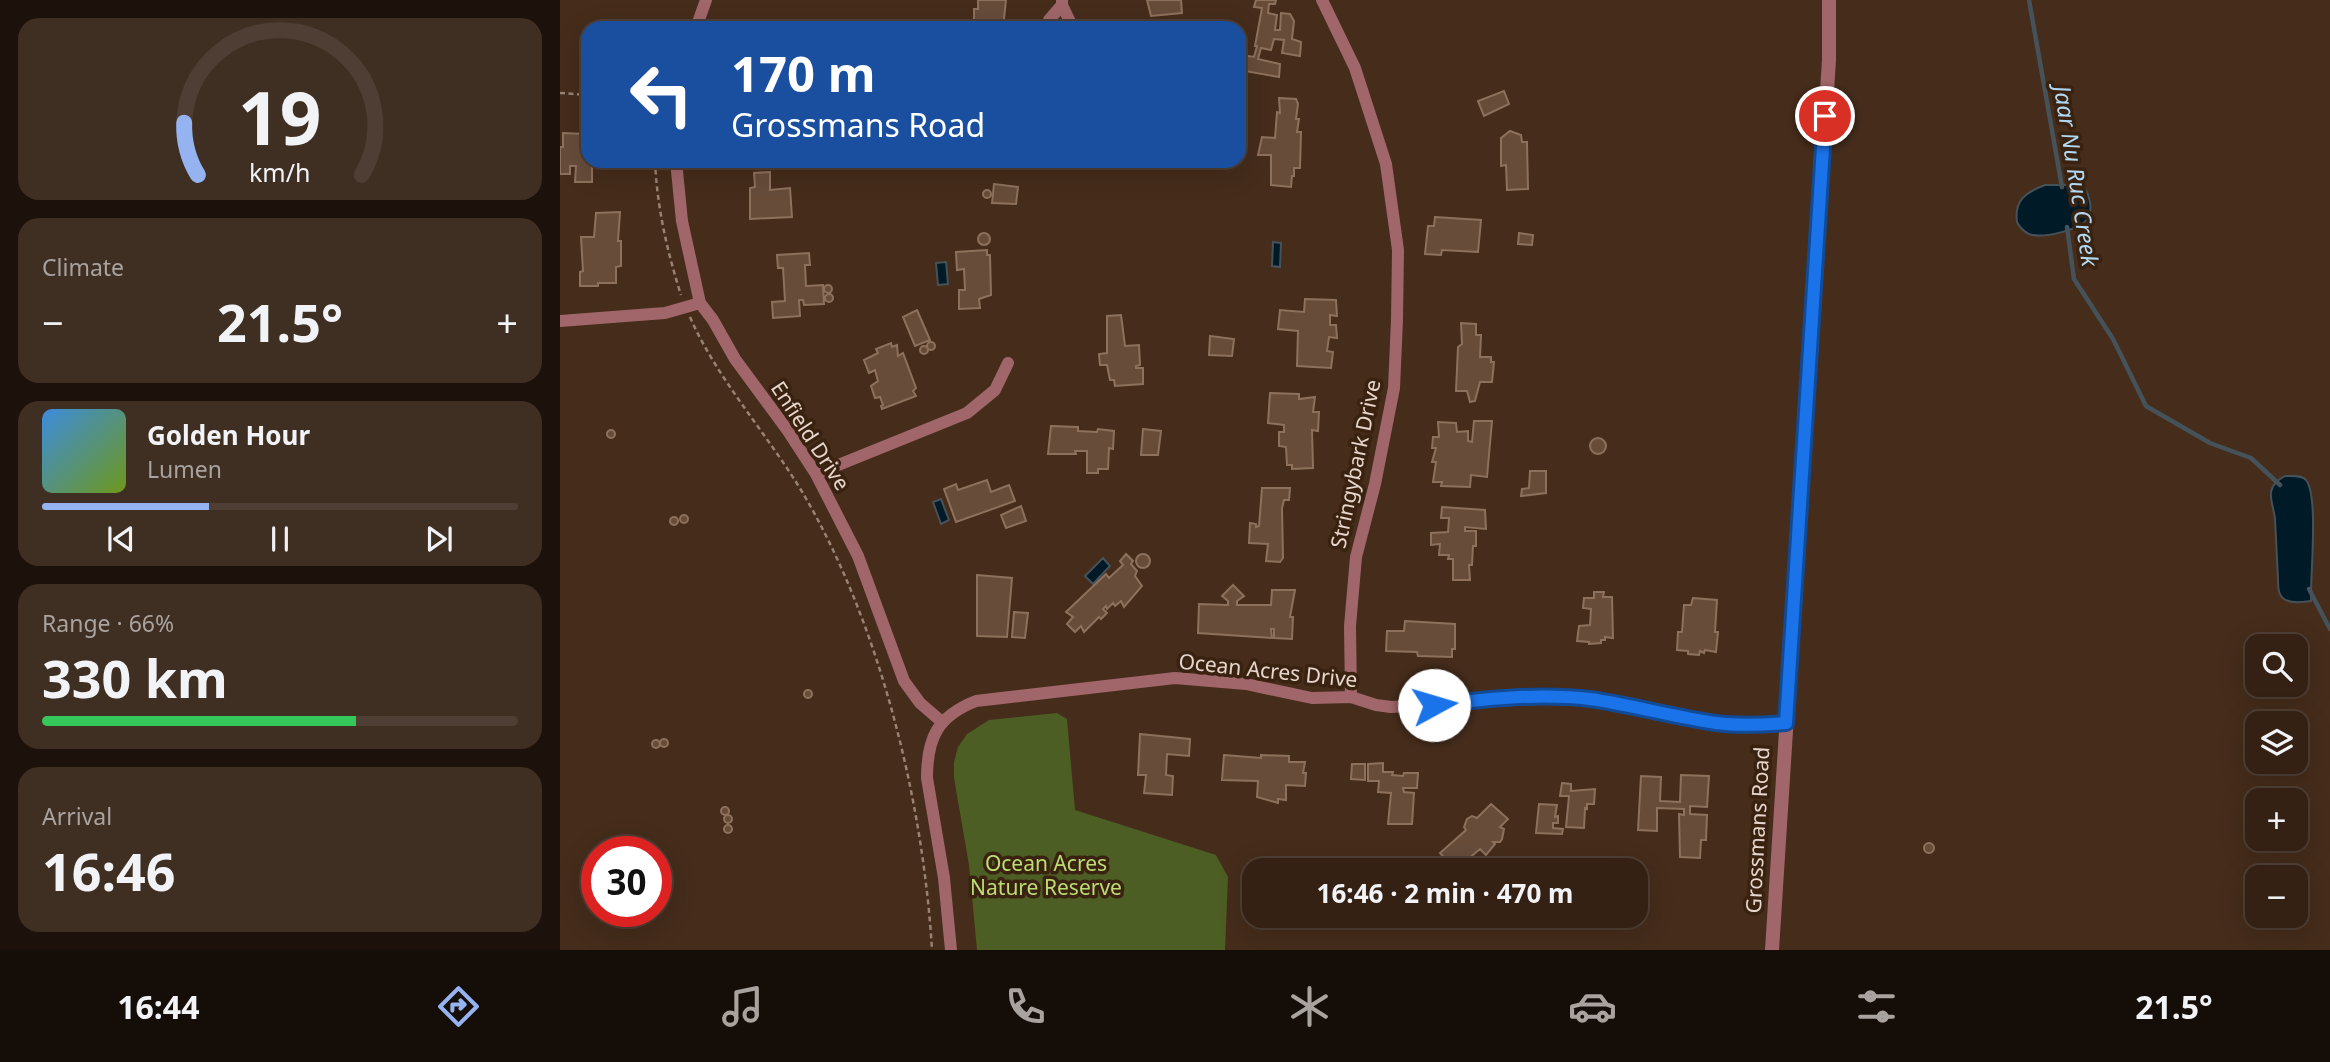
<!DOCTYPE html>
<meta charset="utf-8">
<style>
body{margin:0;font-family:"Noto Sans",sans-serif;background:#3f2e22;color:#f1f3f6;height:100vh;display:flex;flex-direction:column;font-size:26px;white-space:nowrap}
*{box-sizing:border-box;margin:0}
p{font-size:23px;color:#a9a3a0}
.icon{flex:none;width:38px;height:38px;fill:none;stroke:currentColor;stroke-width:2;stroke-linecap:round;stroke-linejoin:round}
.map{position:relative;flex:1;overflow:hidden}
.details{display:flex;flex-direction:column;gap:18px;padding:18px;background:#1d120b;width:560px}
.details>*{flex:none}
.top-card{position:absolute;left:21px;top:21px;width:665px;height:147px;border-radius:21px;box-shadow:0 7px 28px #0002,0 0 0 2px #4e3e34;background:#1a4fa0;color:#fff;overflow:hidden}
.controls{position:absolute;left:1685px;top:634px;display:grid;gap:14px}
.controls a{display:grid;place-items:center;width:63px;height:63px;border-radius:14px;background:#342114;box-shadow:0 7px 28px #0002,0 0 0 2px #4e3e34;font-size:35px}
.speed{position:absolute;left:21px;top:836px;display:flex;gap:14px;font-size:35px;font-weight:700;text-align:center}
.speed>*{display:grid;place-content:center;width:91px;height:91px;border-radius:50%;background:#342114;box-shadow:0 7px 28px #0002,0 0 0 2px #4e3e34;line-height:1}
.speed .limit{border:10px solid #d22;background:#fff;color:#111}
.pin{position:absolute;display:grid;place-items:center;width:60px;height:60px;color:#fff;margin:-30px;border:4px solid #fff;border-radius:50%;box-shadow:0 2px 7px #0007}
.me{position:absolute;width:77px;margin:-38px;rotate:84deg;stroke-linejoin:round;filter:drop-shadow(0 0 5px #0008)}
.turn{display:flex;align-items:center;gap:24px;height:147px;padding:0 35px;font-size:32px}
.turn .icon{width:91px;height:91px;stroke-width:2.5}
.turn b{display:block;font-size:49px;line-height:60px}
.big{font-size:52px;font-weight:700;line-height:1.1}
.details .card{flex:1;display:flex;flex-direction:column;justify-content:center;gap:10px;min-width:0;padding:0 24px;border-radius:21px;background:#3f2e22}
.details .dial{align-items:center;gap:0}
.dial svg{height:182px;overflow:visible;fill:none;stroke:#4e3e34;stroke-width:7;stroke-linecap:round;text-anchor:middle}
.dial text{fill:#f1f3f6;stroke:none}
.song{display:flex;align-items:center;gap:21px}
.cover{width:84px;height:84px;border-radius:10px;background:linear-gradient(135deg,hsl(210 70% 55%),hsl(80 70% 35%))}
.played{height:7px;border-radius:4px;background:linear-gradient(90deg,#95b2f1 35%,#4e3e34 35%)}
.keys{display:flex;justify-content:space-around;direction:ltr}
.heat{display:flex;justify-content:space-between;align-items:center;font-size:38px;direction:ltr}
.charge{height:10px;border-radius:5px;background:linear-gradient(90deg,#34c759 66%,#4e3e34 0)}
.trip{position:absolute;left:682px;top:858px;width:406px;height:70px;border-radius:21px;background:#342114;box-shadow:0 7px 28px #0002,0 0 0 2px #4e3e34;font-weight:700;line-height:70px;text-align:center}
.tabs{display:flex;height:112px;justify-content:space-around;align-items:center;background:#150d08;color:#a9a3a0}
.tabs .icon{width:49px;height:49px}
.tabs .active{color:#95b2f1}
.tabs b{font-size:32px;color:#f1f3f6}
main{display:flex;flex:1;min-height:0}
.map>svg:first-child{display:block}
.green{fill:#4c5e24}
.water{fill:#011a28;stroke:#465259;stroke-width:2}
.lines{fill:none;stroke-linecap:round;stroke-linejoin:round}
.stream{stroke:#465259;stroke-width:4.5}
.building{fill:#674c3a;stroke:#8d715d;stroke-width:2}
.path{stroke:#978275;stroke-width:2.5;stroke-dasharray:5 3.5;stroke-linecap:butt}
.minor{stroke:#a0666a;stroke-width:12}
.tertiary{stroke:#a0666a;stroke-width:14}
.route-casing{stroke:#114b97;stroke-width:18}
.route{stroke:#1a73e8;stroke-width:12}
.labels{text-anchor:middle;stroke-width:7;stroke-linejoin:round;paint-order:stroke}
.street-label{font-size:21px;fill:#e7d6cc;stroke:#3a2211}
.park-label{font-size:21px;fill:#bbdd74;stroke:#3a2211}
.water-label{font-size:23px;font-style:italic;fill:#b2d9f3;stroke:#3a2211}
</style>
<main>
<section class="details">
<div class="card dial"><svg viewBox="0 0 100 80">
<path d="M14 69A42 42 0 1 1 86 69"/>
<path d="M14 69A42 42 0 0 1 8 46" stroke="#95b2f1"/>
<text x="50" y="56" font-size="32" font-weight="700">19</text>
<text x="50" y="72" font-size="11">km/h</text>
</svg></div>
<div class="card"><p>Climate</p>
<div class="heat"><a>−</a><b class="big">21.5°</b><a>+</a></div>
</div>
<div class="card">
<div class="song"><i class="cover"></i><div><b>Golden Hour</b><p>Lumen</p></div></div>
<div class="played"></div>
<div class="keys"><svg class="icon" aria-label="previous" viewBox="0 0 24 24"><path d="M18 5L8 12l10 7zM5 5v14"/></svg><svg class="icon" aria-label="pause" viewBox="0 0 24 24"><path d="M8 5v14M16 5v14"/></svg><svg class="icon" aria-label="next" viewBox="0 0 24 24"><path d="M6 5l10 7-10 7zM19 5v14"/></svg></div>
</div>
<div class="card"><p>Range · 66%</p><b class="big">330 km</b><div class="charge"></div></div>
<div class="card"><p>Arrival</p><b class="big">16:46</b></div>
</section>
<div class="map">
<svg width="1770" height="950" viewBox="0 0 1770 950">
<rect width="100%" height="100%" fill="#452c1b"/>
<path class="green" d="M497,713L507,719L515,810L656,855L668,877L665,950H417L409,865L394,778V762L398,747L407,734L429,720Z"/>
<path class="water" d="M1485,185H1516L1526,190C1530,199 1533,209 1528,218C1521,230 1482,239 1469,234C1463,231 1460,228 1457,222C1454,200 1466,192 1485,185Z
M713,242L721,243L720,267L712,266Z
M386,262L388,284L378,285L376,263Z
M1725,476C1732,476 1742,475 1746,480C1759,496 1750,578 1751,601C1743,602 1732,604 1724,599C1718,595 1718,586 1718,579C1717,559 1716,539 1715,519C1714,509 1710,501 1711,492C1713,483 1718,480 1725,476Z
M381,499L389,520L381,524L373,502Z
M543,558L550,566L533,584L525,576Z"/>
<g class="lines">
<path class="stream" d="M1469,0L1502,187
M1507,227L1514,279L1553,339L1586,406L1650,443L1691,458L1720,485
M1749,589L1770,629"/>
</g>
<path class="building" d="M418,0H446L443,28H417V20H414V9H418Z
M587,0H621L622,13L591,16Z
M696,0H716L715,4H709L708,13L717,15L715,30H720L721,13L730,14L734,21L732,39L741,42L740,56L722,53L724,40L714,39L711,50L701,48L698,59L720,64L719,77L679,70L681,55L694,57L697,46H695L702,8L694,7Z
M944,91L949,104L924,116L918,101Z
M719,98L736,99L738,104L736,119H739L737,132H741L740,168H734V176H732L731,187L711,185V155H698L702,137L715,138L717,112L720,113Z
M950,131L961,135L962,142H967L968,189L947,190L946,165L941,166V138Z
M3,133L26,134L28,161H35L34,165L32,166V182H15L16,166H10V174H0V147H3Z
M615,161H635L634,164H615Z
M210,172V190L230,188L232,217L190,219V188L195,187L194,173Z
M434,184L458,187L456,204L432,203Z
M423 194a4 4 0 1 1 8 0a4 4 0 1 1-8 0Z
M60,212L58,241H61V266L56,267V283H38V286H20V272L23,271L21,237H34L36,213Z
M875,217L921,220L918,252L882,250L881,255L865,254L868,226H874Z
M959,233L973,235L972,245L958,244Z
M418 239a6 6 0 1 1 12 0a6 6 0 1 1-12 0Z
M427,250V255H430L431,295L419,299L420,308L399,309V290H405L404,269L397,270L396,252Z
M249,253L250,265H245L246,286L263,285L264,304L244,305L243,300H239L240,316L213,318L212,302L225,301L223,268H218L217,255Z
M264 289a4 4 0 1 1 8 0a4 4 0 1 1-8 0Z
M265 298a4 4 0 1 1 8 0a4 4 0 1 1-8 0Z
M745,299L776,300L777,316L770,315V325H776L777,338L769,337L767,351L773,352L771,368L737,366L738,331L718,329L720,310L744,312Z
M357,310L370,340L355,346L343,317Z
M561,315L565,346L579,345L580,365L576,366V368H583V384L555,386L554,380H550L547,365H540L539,354L547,353V316Z
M901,323L916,324V335H921L920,357H931V362H934L932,382H920L915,401L910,402L907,391H896L898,347L902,344Z
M650,336L674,339L672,356L649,355Z
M367 346a4 4 0 1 1 8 0a4 4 0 1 1-8 0Z
M331,343L332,347L337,345L338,356L343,353L356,388L353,391L356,396L322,409L321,406L323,405L320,397L315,398L311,386L318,381L315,370L309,373L304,360L318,353L316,349Z
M360 350a4 4 0 1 1 8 0a4 4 0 1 1-8 0Z
M710,393L739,394V399L755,397L753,412H759L758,431L752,430L753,468L732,469V465H727L726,447L719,446V432H724V425L708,423Z
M914,421H932L927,477L911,475L910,487L881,486L882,482H873L876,462H872L876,448H872L873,437H879L878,422L896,423L897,432L908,431V441L912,442Z
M491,426L518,427V431L537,432L538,429L554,431L553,449L549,448L548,469H538V473H527V451H515L516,454H488Z
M583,429L601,431L598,455H581Z
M47 434a4 4 0 1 1 8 0a4 4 0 1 1-8 0Z
M1030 446a8 8 0 1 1 16 0a8 8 0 1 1-16 0Z
M970,471H986V493L961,496L962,489L969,488Z
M427,480L431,492L449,485L455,501L396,522L384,489L396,484L398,490Z
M702,488H730L729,500H724L722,508L723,558L720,562L706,561L708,544L689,543L690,523L696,524V527L699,526Z
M461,506L466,521L446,528L441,515Z
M882,507L925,510L926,529L905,527V531H916V546H913L912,565H909L910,580H893V559H888L889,555H879L880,544L871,545V533L888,532L889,518H881Z
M120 519a4 4 0 1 1 8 0a4 4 0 1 1-8 0Z
M110 521a4 4 0 1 1 8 0a4 4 0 1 1-8 0Z
M576 561a7 7 0 1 1 14 0a7 7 0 1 1-14 0Z
M566,554L573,561L571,564L577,571L575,576L582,586L564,607L561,601L555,606L553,603L547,609L546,606L543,609L547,613L541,619L539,617L524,632L521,626L515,632L507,624L513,617L506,612L546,574L549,578L563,565L560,561Z
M417,575L452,578L447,637L417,636Z
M673,585L684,596L677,601V605H711L712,590H735L730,617H733L732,639L714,638V629H711L712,638L638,633L639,604L668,605V601L662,596Z
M1034,592H1044L1043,597H1052L1053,638L1045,637V640H1041V643L1029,644V642L1017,641L1019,626L1030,625L1031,609L1023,608L1024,598H1034Z
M1133,598L1157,600L1155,632H1158L1156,652L1145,650L1144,653L1140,651L1139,655L1128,654V651L1117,650L1118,632H1122L1124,605H1131Z
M454,612L468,613L465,638L452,637Z
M845,621L895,624V649H892V657L858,656L857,652L826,651L827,631H844Z
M244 694a4 4 0 1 1 8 0a4 4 0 1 1-8 0Z
M580,734L630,739L629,756L607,754L606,775L613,776L612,795L584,793L586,775H578Z
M100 743a4 4 0 1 1 8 0a4 4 0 1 1-8 0Z
M92 744a4 4 0 1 1 8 0a4 4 0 1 1-8 0Z
M664,755L701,758V755L729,756V762H745L743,773H746L745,786L726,785V800L718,799V803L697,797L698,781L662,780Z
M823,763V772H833L832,775L843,776L844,773H858L857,788H843L844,792L854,793L852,824H828L831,793L818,792L819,781H808V764Z
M792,764H805V780L791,779Z
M1121,775L1149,776L1147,807L1130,806V814L1147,815L1146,840H1141L1140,858L1120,857L1119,814L1124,815V809L1097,808V831L1078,830L1081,776L1101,777L1100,801L1120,802Z
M1002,783L1011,784V791L1035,789L1034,804H1027V809L1025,808L1024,828L1006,827L1009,796H1000Z
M931,804L948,819L940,827L944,829L942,839L940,842H933L935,844L926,855L920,849L895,870L880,853L906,830L904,827L907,819L912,816L917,818Z
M979,804L997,805L995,817L998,816V823H993V828L1003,829L1002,834L976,833Z
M161 811a4 4 0 1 1 8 0a4 4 0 1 1-8 0Z
M164 819a4 4 0 1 1 8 0a4 4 0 1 1-8 0Z
M164 829a4 4 0 1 1 8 0a4 4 0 1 1-8 0Z
M1364 848a5 5 0 1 1 10 0a5 5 0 1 1-10 0Z"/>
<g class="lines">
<path class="path" d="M0,93L28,95
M95,161C97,207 107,251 121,295
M130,317C157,379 209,436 244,495C320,625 363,800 372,950"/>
<path class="minor" d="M502,0V5L513,28
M762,0L795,68L826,164L838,250L837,320L834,388L815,484L796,557L790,626L791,697
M136,28L146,0
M486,28L489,20L502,5
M116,161L122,221L140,303L153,320L175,359L228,431L256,474L298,556L344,681L360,703L382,722
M0,321L105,313L140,303
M256,474L407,413L435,390L448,363
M391,950L384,878L367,778C367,737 378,716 416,701L615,678L686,684L752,698L791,697L816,705L831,707L1005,697L1062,705L1158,723L1190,725L1226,723"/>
<path class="tertiary" d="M1212,950L1269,60V0"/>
</g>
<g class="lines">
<g class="route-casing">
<path id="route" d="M874,705C925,699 979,693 1030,699C1072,705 1114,717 1156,723C1179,726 1202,725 1226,723L1265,116"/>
</g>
<use href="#route" class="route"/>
</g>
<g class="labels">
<g class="street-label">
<text transform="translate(250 436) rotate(57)" y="7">Enfield Drive</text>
<text transform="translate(796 464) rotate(-78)" y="7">Stringybark Drive</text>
<text transform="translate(708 671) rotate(6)" y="7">Ocean Acres Drive</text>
<text transform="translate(1198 830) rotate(-87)" y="7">Grossmans Road</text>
</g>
<g class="park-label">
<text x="486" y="871">Ocean Acres<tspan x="486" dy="24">Nature Reserve</tspan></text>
</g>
<g class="water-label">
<text transform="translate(1516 176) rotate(81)" y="8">Jaar Nu Ruc Creek</text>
</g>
</g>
</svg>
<div class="controls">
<a><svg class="icon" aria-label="search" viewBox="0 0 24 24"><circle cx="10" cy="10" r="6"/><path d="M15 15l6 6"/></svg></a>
<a><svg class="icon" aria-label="layers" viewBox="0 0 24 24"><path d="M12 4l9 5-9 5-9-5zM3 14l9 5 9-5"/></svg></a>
<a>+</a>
<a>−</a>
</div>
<div class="speed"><div class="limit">30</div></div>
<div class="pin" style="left:1265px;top:116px;background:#d93025"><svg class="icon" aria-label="arrive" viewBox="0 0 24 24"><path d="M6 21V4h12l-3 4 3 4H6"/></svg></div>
<svg class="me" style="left:874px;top:705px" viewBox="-20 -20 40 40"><circle r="19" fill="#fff"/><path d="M0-13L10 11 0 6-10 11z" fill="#1a73e8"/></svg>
<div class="trip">16:46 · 2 min · 470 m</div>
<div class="top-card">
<div class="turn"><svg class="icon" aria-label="left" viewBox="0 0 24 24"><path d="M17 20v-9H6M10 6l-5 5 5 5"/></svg><div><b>170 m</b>Grossmans Road</div></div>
</div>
</div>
</main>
<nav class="tabs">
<b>16:44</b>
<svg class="icon active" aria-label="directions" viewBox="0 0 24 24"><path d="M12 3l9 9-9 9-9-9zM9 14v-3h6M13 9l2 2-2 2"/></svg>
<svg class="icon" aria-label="music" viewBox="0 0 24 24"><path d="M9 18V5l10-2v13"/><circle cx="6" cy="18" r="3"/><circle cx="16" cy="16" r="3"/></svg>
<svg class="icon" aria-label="phone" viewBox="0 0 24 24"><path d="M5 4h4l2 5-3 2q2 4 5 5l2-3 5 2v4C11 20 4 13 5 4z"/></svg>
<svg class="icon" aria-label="climate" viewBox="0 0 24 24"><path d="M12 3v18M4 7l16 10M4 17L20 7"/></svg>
<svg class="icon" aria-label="car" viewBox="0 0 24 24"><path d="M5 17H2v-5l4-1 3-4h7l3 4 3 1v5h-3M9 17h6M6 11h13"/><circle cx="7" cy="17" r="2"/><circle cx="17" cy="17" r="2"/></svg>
<svg class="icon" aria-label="filters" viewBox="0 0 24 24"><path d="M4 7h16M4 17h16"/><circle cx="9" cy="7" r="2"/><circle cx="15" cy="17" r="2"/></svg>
<b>21.5°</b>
</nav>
